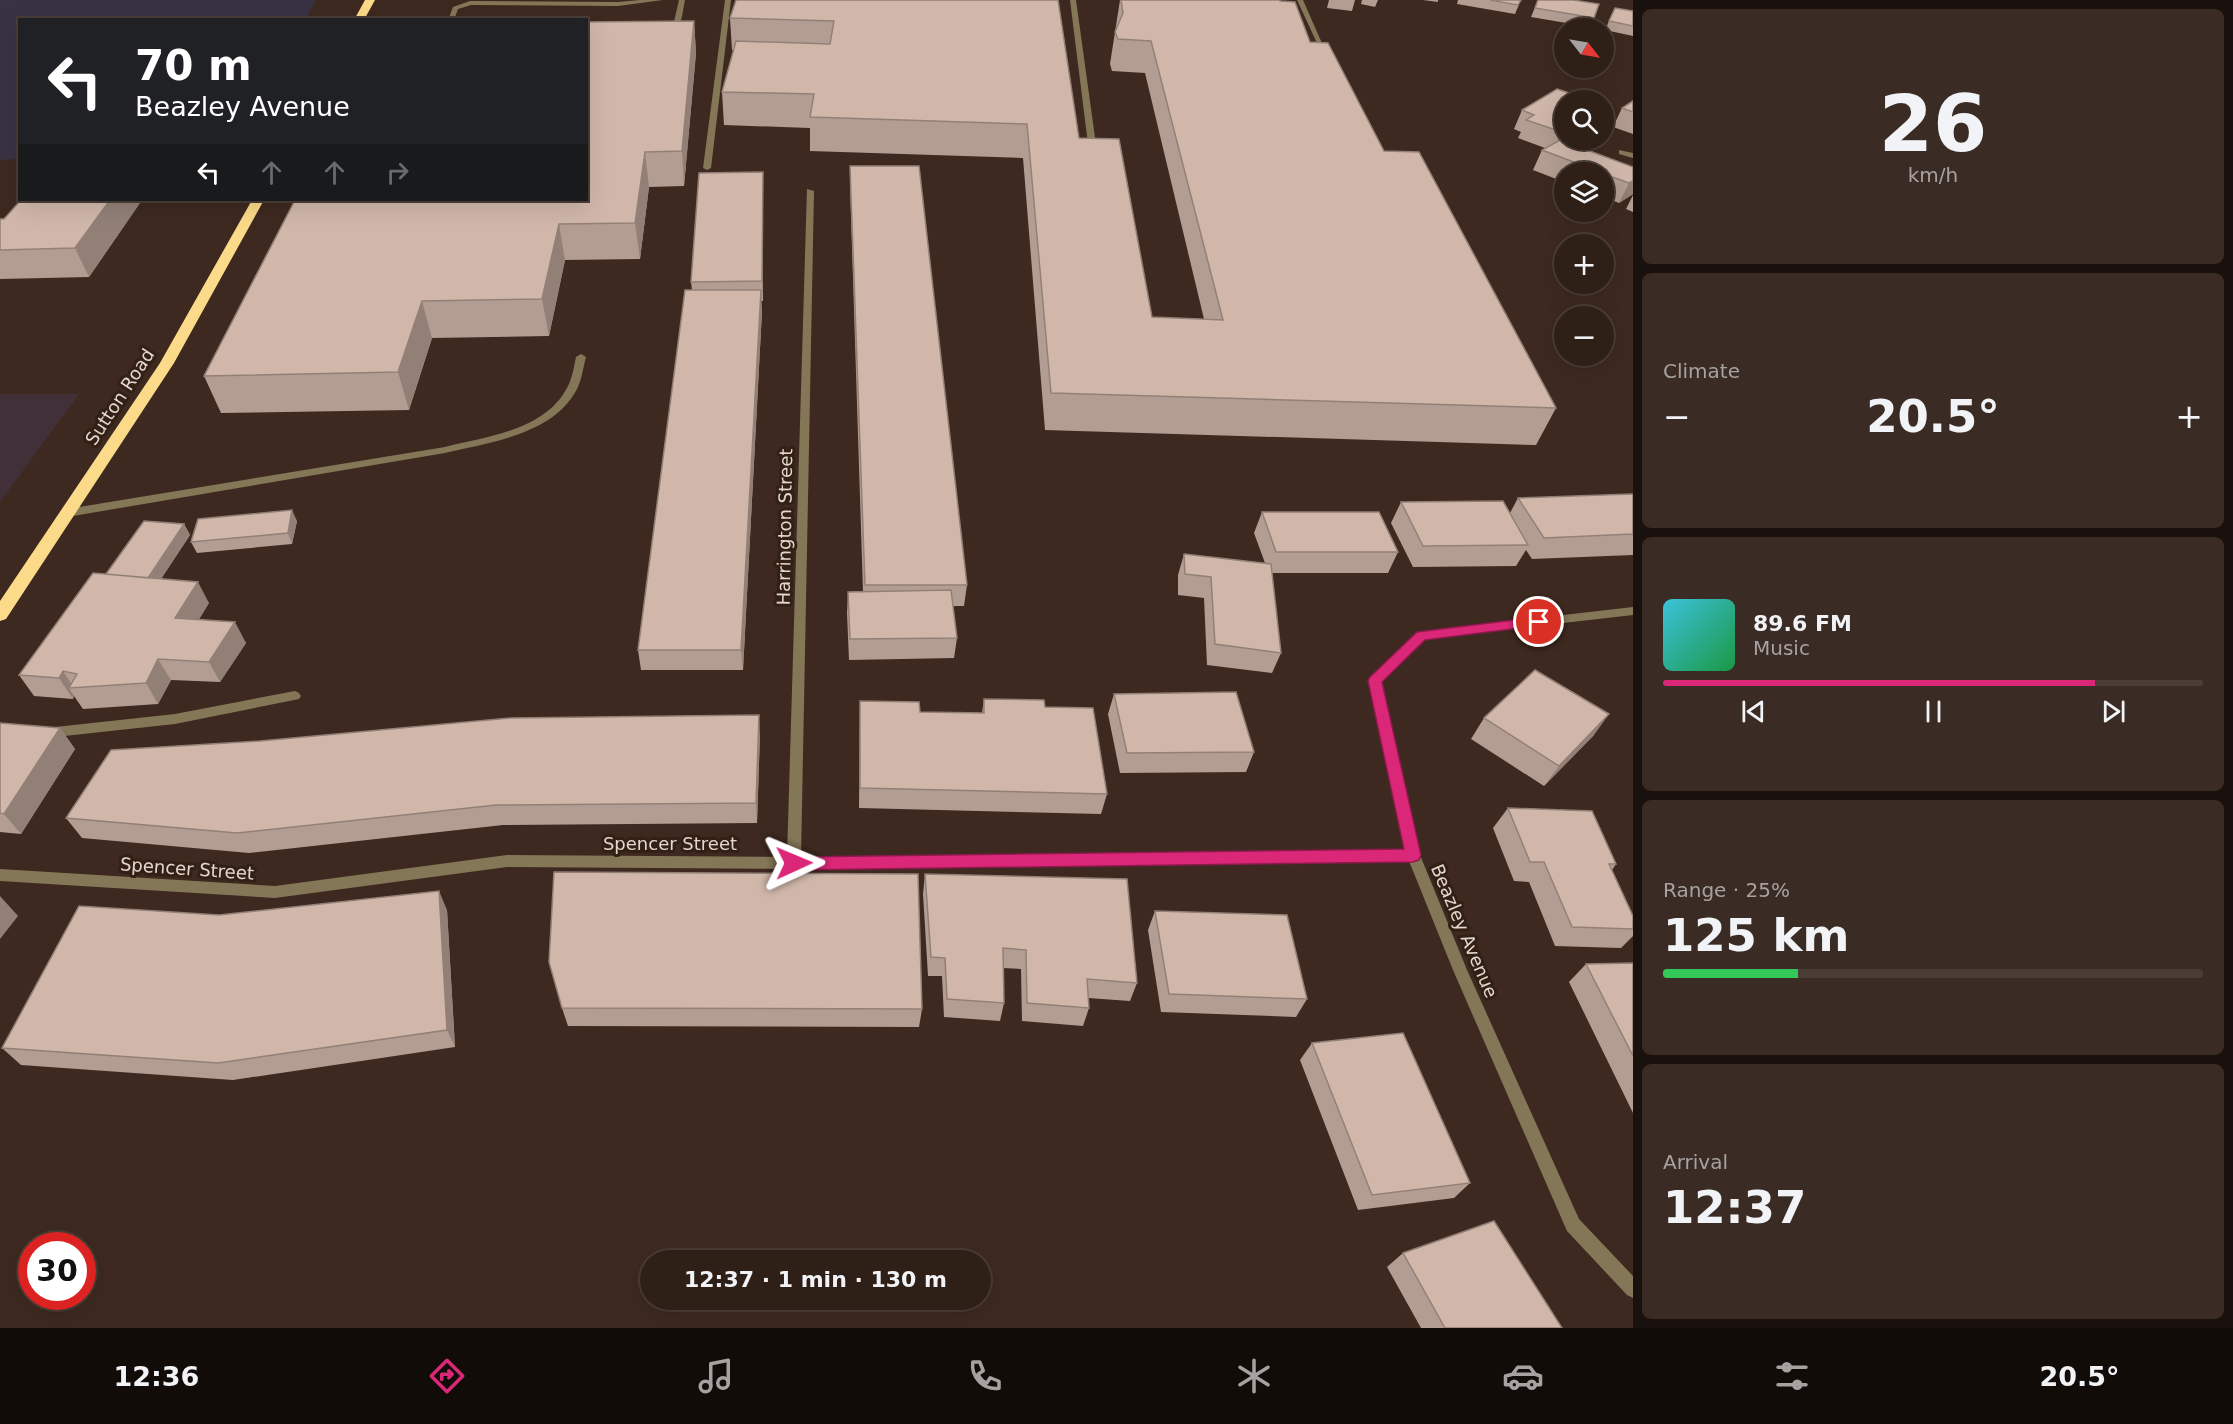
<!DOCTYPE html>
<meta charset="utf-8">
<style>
body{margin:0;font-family:"DejaVu Sans",sans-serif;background:#3a2c24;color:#f1f3f6;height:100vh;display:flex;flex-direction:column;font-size:22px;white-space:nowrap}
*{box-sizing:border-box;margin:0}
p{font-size:20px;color:#a7a2a1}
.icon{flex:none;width:33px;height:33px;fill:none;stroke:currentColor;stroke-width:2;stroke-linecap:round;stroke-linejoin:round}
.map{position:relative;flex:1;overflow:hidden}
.side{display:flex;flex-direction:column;gap:9px;padding:9px;background:#19110d;width:600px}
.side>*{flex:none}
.guide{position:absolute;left:18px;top:18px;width:570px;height:183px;border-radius:0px;box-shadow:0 6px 24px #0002,0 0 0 2px #493d36;background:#202124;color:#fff;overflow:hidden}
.needle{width:39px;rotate:121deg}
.fabs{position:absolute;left:1554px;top:18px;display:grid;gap:12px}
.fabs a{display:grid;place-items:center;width:60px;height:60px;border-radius:50%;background:#2e1f17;box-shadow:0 6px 24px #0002,0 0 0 2px #493d36;font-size:30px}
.speed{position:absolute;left:18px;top:1232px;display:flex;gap:12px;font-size:30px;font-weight:700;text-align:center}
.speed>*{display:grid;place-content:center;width:78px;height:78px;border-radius:50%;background:#2e1f17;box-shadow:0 6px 24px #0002,0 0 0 2px #493d36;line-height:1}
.speed .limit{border:9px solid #d22;background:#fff;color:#111}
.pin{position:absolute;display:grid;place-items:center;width:51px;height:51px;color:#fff;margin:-26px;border:3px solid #fff;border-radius:50%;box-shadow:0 2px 6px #0007}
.me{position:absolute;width:66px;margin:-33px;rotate:89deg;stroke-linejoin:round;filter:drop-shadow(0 0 4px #0008)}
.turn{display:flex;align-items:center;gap:21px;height:126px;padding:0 18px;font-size:27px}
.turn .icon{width:78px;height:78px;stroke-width:2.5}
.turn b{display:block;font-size:42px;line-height:51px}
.lanes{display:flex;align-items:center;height:57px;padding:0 18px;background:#0003;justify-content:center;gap:30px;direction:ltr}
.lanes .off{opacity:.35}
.big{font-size:45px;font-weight:700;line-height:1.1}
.side .widget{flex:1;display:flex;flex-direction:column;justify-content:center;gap:9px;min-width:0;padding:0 21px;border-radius:9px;background:#3a2c24}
.side .dial{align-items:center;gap:0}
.dial b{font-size:78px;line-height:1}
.song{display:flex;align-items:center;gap:18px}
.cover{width:72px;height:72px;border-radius:9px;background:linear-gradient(135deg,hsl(190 70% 55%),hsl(140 70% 35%))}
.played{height:6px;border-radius:3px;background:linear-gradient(90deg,#db2777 80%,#493d36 80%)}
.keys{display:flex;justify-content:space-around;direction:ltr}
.heat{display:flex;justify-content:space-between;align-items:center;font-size:33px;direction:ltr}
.charge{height:9px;border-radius:4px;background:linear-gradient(90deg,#34c759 25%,#493d36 0)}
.trip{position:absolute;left:640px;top:1250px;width:351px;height:60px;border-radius:30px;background:#2e1f17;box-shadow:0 6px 24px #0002,0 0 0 2px #493d36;font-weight:700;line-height:60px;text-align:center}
.dock{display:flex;height:96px;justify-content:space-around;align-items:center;background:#120c09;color:#a7a2a1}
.dock .icon{width:42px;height:42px}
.dock .selected{color:#db2777}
.dock b{font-size:27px;color:#f1f3f6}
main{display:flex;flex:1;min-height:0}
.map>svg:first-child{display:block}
.education{fill:#393243}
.medical{fill:#423039}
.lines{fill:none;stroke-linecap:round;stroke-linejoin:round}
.lane{fill:#847757;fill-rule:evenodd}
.street{fill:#847757;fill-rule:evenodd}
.highway{fill:#fbdb89;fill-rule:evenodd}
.wall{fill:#b39d92}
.shaded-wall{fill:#928077}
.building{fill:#d0b7aa;stroke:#928077;stroke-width:1.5}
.route{fill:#db2777;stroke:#8e194d;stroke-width:1.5}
.labels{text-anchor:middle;stroke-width:6;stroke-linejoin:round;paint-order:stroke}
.street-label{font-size:18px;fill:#e3d6cf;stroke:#322015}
</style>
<main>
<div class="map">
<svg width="1633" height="1328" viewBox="0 0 1633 1328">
<rect width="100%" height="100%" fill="#3d291f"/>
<path class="education" d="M0,0H316L306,19L20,20L19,159L0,160Z"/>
<path class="medical" d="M0,394H79L0,502Z"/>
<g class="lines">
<path class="lane" d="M640,0H663L618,6L471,5L458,9L454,20H448L453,7L470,1L618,2Z
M679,0H685C682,14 682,33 666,34V32L673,26Z
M725,0H731L711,168L707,170L703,168Z
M1070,0H1076L1097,152L1093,154L1089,152Z
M1297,0H1303L1328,57L1323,56Z
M581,354L586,357C583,368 582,379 577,389C553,435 490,442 445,453L67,517L62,513L67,509L445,447C486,437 545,430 567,388C572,379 574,367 576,357Z
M295,691L299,693L301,696L299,699L175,724L46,738L42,736L40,733L42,730L46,728L175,714Z"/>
<path class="street" d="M1619,150L1633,153V158L1619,154Z
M807,189L814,191L801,857L1405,849L1369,681L1371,678L1418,632L1422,631L1633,607V615L1425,639L1381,682L1420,855L1467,970L1579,1219L1633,1276V1298L1627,1295L1567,1231L1453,970L1409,861L794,869L507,867L275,898L0,881V869L275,886L507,855L787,857Z"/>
<path class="highway" d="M365,0H375L364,20H354Z
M252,200H264L174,363L6,619L0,621V601L160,363Z"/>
</g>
<path class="wall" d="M1058,0L1079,138L1152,317L1204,319L1145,73L1112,71L1110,64L1120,0H1280L1310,42L1384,151L1556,408L1536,445L1045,430L1023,158L810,151V128L724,125L722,92L734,50H732L730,18Z
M1329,0H1355L1352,11L1327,8Z
M1362,0H1378L1375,7L1361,4Z
M1423,0H1438V2Z
M1458,0H1521L1515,14L1457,4Z
M1538,0L1594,18L1590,27L1531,17Z
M1615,8L1633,11V36L1605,30Z
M694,21L696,53L684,186L649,187L640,259L565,260L549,336L432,338L409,410L221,413L204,376Z
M1557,89L1564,140H1571L1567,142L1633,167V194L1619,203L1604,197V172H1564V182L1533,170L1542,150L1545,148L1518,138L1521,132L1514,129L1522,110Z
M1633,101V134L1613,127L1622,108Z
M850,166L967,585L964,606H953L957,638L954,658L849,660L847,613L848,592L863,591L850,185Z
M763,172V301H761L762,311L743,670H641L638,650L692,290L691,282Z
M1633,195V212L1626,209Z
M142,200L89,277L0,279V219Z
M1633,495V555L1532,559L1526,550L1516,566L1413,567L1391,523L1401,502L1510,513L1518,498Z
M1262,512L1398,552L1388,573H1272L1281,653L1272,673L1207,665L1204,598L1178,595V575L1184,554L1265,563L1254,533Z
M297,521L292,544L197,553L191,542Z
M184,524L190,535L161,579L209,603L199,619L246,643L220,682L171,680L158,704L83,709L74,696L73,699L34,696L19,675L106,574Z
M1114,694L1254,752L1246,772L1120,773L1108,714Z
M984,699L1045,707L1107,794L1101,814L859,808L860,701L920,712L982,713Z
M1484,718L1594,735L1544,786L1471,739Z
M0,723L60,728L75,749L21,834L0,832Z
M760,735L757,823L503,825L249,853L82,838L66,818Z
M1508,808L1616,864L1612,870L1633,916V936L1621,948L1555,946L1529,882L1514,881L1493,828Z
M925,874L1137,983L1130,1001L1088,998L1089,1008L1083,1026L1022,1021L1021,969L1003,968L1004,1003L1000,1021L944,1017L942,976H928L923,894Z
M447,910L455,1047L233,1080L21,1065L2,1048L219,915Z
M1155,911L1307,999L1296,1017L1161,1012L1148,930Z
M1633,963V1113L1569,982L1586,964Z
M562,1008L922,1009L919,1027L568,1026Z
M1312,1043L1470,1183L1454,1198L1358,1210L1300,1060Z
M1403,1253L1562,1328H1421L1387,1267Z"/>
<path class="shaded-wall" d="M694,21L696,53L684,186L682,151Z
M1564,130V140H1571L1553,151L1562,132Z
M645,152L649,187L640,259L635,223Z
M763,172V301L762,281Z
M1633,181V194L1619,203L1629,183Z
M110,200H142L89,277L75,248Z
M559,224L565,260L549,336L542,299Z
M761,290L762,311L743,670L741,650Z
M422,301L432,338L409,410L398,372Z
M292,510L297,521L292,544L288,533Z
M184,524L190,535L148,598L142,587Z
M198,582L209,603L187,639L175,618Z
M235,622L246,643L220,682L209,662Z
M158,659L171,680L158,704L146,683Z
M63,671L74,688H69L74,696L73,699L59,678Z
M1609,714L1594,735L1544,786L1559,766Z
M759,715L760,735L757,823L756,803Z
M60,728L75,749L21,834L4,814Z
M439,891L447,910L455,1047L447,1030Z
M0,896L18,916L0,939Z"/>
<path class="building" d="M736,0H1058L1079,138L1119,139L1152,317L1223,320L1151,41L1118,39L1115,32L1123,13L1121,0H1280V1L1295,2L1310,42L1328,43L1384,151L1419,152L1556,408L1051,393L1027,124L810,117L814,94L722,92L736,41L830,44L834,21L730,18Z
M1490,0H1521L1518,5Z
M1538,0H1573L1599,4L1594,18L1535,8Z
M1615,8L1633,11V26L1609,21Z
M694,21L682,151L645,152L635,223L559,224L542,299L422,301L398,372L204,376L295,200H586V22Z
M1557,89L1591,100H1564V130L1562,132L1526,120L1534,115L1522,110Z
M1633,101V112L1622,108Z
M1560,140L1633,167V181L1629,183L1604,174V172H1600L1542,150Z
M850,166H919L967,585H865Z
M763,172L762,281L691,282L699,173Z
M21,200H110L75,248L0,250V219H4Z
M685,290H761L741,650H638Z
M1632,494L1633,495V534L1544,538L1518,498Z
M1503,501L1528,545L1423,546L1401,502Z
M292,510L288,533L191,542L198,519Z
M1262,512H1379L1398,552H1276Z
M144,521L184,524L148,578L106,574Z
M1184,554L1271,564L1281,653L1215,644L1211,577L1185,574Z
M93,573L198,582L175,618L235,622L209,662L158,659L146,683L69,688L77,674L63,671L59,678L19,675Z
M951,590L957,638L850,639L848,592Z
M1535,670L1609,714L1559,766L1484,718Z
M1236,692L1254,752L1127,753L1114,694Z
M984,699L1044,700L1045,707L1093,708L1107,794L860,788V701L919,702L920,712L984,713Z
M759,715L756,803L496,805L237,833L66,818L111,750L260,741L511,718Z
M0,723L60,728L4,814L0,813Z
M1508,808L1592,811L1616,864H1609L1633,916V929L1572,927L1544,862H1530Z
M554,872L918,874L922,1009L562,1008L549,962Z
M925,874L1127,879L1137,983L1087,979L1089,1008L1027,1003L1026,950L1003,948L1004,1003L947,999L945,958L931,957Z
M439,891L447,1030L218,1063L2,1048L79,906L219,915Z
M1155,911L1287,915L1307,999L1169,994Z
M1633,963V1056L1586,964Z
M1403,1033L1470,1183L1372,1195L1312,1043Z
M1494,1221L1562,1328H1445L1403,1253Z"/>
<path class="route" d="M1539,617L1546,622L1544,625L1425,640L1382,682L1421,855L1419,860L1413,862L794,870L789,868L786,863L789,859L794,857L1404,849L1368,681L1370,677L1417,632Z"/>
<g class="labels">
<g class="street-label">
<text transform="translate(120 397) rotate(-57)" y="6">Sutton Road</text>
<text transform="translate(785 527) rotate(-89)" y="6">Harrington Street</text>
<text x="670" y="850">Spencer Street</text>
<text transform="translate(187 869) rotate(4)" y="6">Spencer Street</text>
<text transform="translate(1464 931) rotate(67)" y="6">Beazley Avenue</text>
</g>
</g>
</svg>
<div class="fabs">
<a><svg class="needle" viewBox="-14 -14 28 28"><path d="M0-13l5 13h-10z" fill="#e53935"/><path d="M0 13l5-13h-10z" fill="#a7a2a1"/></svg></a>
<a><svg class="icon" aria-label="search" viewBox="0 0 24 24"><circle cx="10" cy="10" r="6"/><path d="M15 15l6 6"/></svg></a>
<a><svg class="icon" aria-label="layers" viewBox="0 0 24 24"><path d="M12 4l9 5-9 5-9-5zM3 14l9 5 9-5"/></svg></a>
<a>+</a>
<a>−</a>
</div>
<div class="speed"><div class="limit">30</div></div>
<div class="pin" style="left:1539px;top:622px;background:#d93025"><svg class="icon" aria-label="arrive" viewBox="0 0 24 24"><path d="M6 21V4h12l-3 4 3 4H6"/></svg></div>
<svg class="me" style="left:794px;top:863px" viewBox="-20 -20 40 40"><path d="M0-17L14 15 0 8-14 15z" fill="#db2777" stroke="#fff" stroke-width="4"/></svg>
<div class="trip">12:37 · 1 min · 130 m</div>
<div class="guide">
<div class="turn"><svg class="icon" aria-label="left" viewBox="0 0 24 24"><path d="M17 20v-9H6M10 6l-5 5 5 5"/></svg><div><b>70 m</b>Beazley Avenue</div></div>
<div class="lanes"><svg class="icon" aria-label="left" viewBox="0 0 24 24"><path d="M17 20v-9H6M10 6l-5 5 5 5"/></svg><svg class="icon off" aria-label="ahead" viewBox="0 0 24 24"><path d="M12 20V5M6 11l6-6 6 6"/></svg><svg class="icon off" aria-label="ahead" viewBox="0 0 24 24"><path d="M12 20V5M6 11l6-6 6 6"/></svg><svg class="icon off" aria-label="right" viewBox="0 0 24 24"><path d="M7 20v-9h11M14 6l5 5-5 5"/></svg></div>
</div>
</div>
<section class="side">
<div class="widget dial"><b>26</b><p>km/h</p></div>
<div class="widget"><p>Climate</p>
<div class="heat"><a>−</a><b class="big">20.5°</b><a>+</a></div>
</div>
<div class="widget">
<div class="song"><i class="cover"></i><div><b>89.6 FM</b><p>Music</p></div></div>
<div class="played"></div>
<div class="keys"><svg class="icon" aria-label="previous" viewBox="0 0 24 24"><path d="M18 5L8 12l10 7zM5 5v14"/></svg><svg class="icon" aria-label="pause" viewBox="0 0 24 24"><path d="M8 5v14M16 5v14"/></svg><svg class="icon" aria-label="next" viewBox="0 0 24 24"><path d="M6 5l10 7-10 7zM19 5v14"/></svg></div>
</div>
<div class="widget"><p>Range · 25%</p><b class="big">125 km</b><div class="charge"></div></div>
<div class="widget"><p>Arrival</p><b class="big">12:37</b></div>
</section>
</main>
<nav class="dock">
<b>12:36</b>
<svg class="icon selected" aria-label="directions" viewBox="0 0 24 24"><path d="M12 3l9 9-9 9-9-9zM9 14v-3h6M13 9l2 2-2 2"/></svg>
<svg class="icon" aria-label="music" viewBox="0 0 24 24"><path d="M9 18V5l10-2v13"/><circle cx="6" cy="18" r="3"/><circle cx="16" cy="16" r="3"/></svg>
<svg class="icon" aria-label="phone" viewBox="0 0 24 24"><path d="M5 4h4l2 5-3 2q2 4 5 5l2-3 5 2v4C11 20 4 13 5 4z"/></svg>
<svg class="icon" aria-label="climate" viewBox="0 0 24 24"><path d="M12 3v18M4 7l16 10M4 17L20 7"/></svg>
<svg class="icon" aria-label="car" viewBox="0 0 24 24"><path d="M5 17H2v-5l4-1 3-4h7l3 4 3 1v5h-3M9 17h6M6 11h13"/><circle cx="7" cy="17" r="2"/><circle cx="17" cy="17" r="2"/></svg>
<svg class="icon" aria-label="filters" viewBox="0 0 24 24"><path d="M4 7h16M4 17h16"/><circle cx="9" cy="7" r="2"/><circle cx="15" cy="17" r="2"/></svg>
<b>20.5°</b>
</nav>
